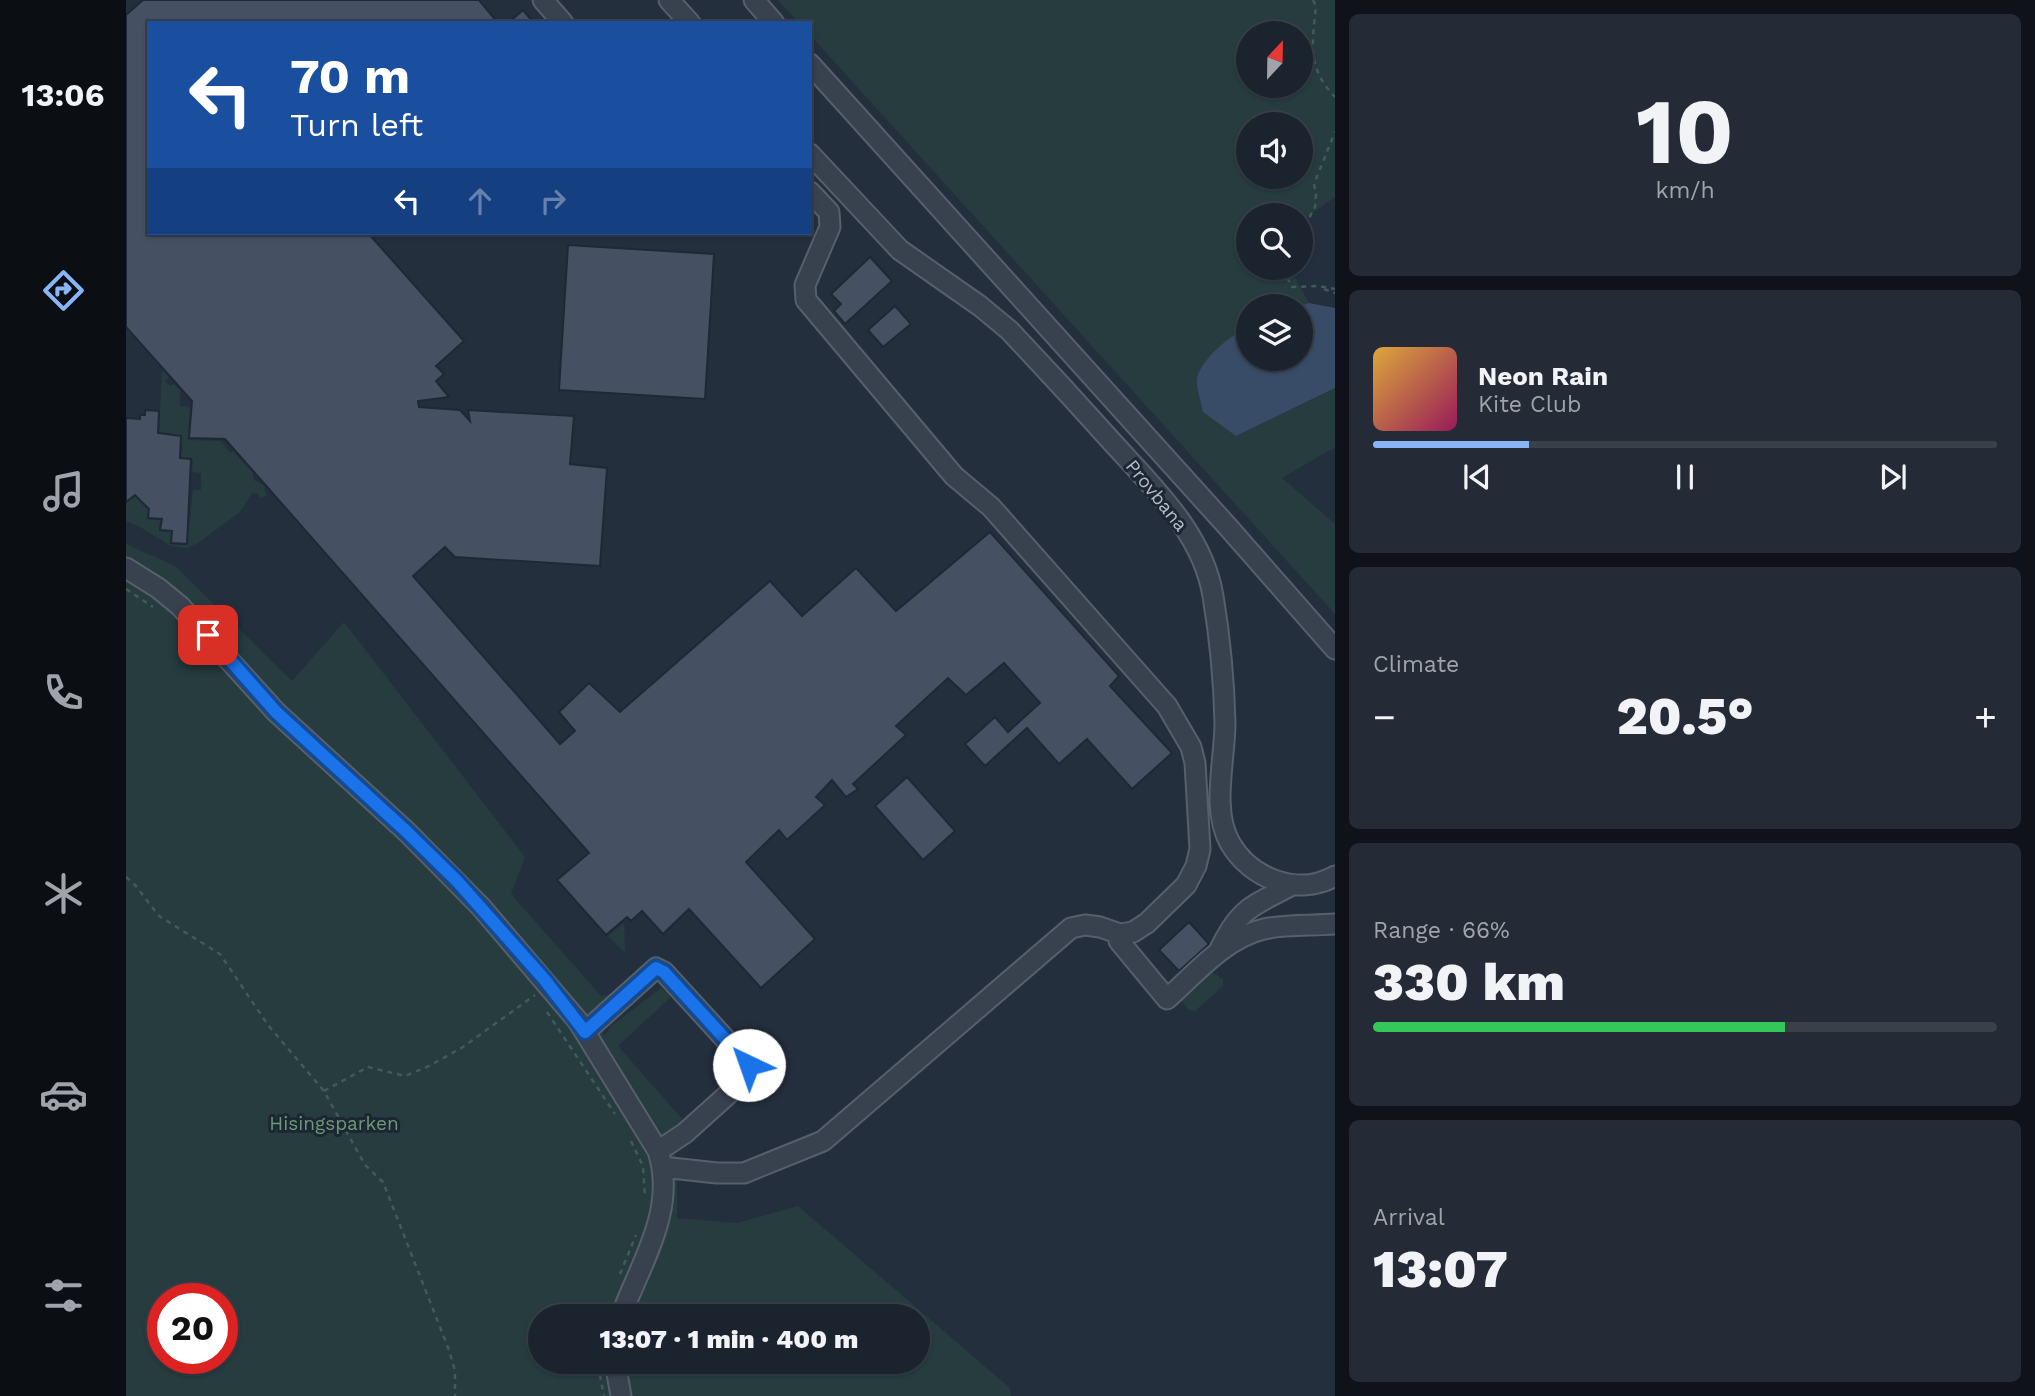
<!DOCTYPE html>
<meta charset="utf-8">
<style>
body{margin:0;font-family:"Work Sans",sans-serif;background:#242b36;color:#f1f3f6;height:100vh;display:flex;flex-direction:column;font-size:26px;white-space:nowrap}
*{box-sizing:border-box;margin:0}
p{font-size:23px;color:#a0a4aa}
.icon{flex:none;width:38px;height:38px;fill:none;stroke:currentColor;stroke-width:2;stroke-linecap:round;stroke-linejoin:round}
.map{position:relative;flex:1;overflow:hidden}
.details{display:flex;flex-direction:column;gap:14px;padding:14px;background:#0f1319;width:700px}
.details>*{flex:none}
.hud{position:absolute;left:21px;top:21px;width:665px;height:214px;border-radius:0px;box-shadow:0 2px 5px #0004,0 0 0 2px #39404a;background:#1a4fa0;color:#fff;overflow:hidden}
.needle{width:46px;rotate:22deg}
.buttons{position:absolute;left:1110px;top:21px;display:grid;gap:14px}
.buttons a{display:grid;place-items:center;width:77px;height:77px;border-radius:50%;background:#1b232e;box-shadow:0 2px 5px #0004,0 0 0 2px #39404a;font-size:35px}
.speed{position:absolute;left:21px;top:1283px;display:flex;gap:14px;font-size:35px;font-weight:700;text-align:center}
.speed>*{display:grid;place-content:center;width:91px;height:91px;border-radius:50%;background:#1b232e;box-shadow:0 2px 5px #0004,0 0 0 2px #39404a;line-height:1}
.speed .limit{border:10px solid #d22;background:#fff;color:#111}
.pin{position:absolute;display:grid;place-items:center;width:60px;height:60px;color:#fff;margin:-30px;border-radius:14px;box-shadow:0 4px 10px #0006}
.me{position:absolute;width:77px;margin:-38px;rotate:318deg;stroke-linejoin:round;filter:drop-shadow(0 0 5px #0008)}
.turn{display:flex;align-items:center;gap:24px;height:147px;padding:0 28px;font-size:32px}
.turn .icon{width:91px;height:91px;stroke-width:2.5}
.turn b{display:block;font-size:49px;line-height:60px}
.lanes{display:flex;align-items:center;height:66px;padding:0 28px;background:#0003;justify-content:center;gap:35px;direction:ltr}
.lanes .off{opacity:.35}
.big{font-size:52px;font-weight:800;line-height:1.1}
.details .widget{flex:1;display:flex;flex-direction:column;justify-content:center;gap:10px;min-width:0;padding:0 24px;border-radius:10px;background:#242b36}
.details .dial{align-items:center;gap:0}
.dial b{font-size:91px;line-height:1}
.song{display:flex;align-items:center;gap:21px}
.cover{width:84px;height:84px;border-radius:10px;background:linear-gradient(135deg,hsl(40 70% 55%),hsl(330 70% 35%))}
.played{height:7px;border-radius:4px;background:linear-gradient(90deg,#8ab4f8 25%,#39404a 25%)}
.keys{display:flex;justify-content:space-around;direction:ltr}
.heat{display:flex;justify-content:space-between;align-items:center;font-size:38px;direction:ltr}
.charge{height:10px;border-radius:5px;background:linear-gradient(90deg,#34c759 66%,#39404a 0)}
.trip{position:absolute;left:402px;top:1304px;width:402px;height:70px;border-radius:35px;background:#1b232e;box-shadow:0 2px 5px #0004,0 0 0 2px #39404a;font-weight:800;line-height:70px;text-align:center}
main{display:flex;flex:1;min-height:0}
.tabs{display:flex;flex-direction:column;width:126px;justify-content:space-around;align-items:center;background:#0b0e12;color:#a0a4aa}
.tabs .icon{width:49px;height:49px}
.tabs .selected{color:#8ab4f8}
.tabs b{font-size:32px;color:#f1f3f6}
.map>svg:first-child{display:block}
.green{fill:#263c3f;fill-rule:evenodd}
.water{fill:#394c67}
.building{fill:#455162;stroke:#1f2835;stroke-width:2}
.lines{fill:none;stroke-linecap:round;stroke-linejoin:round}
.minor-casing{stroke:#565f6c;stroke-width:23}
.path{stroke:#44595c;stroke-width:2.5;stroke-dasharray:5 5;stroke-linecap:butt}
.minor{stroke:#38414e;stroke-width:19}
.route-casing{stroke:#114b97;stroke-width:18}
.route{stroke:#1a73e8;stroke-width:12}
.labels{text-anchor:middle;stroke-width:6;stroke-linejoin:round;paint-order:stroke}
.street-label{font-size:19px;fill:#b4bcc9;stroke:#1d2633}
.park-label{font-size:19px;fill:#6b9a76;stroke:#1d2633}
</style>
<main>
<nav class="tabs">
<b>13:06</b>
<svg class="icon selected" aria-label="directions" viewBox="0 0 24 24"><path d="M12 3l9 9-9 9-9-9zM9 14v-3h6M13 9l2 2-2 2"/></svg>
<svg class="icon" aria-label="music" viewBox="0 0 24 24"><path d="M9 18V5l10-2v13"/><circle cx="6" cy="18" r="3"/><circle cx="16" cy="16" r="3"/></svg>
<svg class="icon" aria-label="phone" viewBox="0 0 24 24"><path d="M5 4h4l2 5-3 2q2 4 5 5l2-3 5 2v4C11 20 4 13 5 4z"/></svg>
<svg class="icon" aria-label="climate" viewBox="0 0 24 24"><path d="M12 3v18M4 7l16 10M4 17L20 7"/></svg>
<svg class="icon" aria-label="car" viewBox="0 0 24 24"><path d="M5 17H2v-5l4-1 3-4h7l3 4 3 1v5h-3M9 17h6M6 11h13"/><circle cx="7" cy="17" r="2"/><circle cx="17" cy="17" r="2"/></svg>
<svg class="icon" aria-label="filters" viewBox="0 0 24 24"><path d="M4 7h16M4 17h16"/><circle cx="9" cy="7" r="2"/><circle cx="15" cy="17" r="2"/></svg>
</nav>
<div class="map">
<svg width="1209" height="1396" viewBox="0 0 1209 1396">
<rect width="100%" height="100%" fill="#242f3e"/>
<path class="green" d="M652,0H1209V197L1174,222V215H1122V268H1164L1183,303L1174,306H1122V328L1113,331L1110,436L1209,388V447L1156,478L1209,524V614L684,35V23H673ZM1122,33H1174V86H1122ZM1122,124H1174V177H1122Z
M36,370L43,377L39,381L44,386L48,384L54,390V406L64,407L62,440L95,441L104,453L107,451L127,473L128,480L140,487L138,489L141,495L134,498L131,493H126L114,512L72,543L61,548L45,546L14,527L0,521V503L9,496L22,509V519L34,520L33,531L45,532L44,544L61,545L67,490H75V473L66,472L67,459L55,458L56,447L46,445V434L33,432Z
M0,544L49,566L166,681L218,622L399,857L385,894L476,997L485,993L486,998L472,1013L478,1036L484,1027L535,988L545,997L492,1046L558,1121L606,1078L600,1071L605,1068L608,1078L543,1137L551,1159V1218L611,1223L672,1206L884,1388L885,1396H0ZM37,1298H96V1358H37ZM415,1316H793V1362H415Z
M498,923L499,953L482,936Z
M1084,971L1097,979V986L1069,1011L1062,1010L1056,1001V996Z"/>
<path class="water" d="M1183,303L1209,308V388L1110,436L1077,412C1075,402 1070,388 1071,379C1074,360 1105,334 1122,328V359H1174V306Z"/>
<path class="building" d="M17,0H353L372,23H23V233H242L338,341L310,366L318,374L310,381L323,397L292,401L293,407L334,410L344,421L342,410L448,416L444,464L481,468L474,566L329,557L319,547L287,576L434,744L449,731L433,712L463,683L494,712L644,581L676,616L730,568L770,611L864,532L993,676L984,686L1046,753L1006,789L961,739L933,764L901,728L859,766L839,744L869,717L882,732L914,703L878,663L840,695L822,678L770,726L780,735L727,784L732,789L720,797L706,780L690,797L699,805L661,840L653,830L620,862L689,939L635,988L563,909L537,934L516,911L505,921L501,917L480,935L431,880L463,853L99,439L63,438L66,401L0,327V15Z
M397,10L408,23H382Z
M442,245L588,254L579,399L433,390Z
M744,257L766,281L719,324L708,311L715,304L705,294Z
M769,306L785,324L757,347L742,330Z
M19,410L33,411L32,433L55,436L54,458L65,459L61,544L45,543L46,531L34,530L36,519L22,518L23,509L9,495L0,502V418L14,419V415H19Z
M781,777L829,831L797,860L749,806Z
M1063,922L1083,944L1053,971L1033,950Z"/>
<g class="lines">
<g class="minor-casing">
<path id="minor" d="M417,0L437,23
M543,0L564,23
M628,0L648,23
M684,64L1102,527L1209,649
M684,154L774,250L854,306L883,330C918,367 953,405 987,443C1028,488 1077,534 1087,596C1094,638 1098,681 1099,723C1099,760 1085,810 1104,843C1125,879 1172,897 1209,876
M0,568L32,588L54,606L150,712L281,832L355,907L452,1021L532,1151C551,1210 515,1262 495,1316
M994,934L993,941L1041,999C1069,974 1099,938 1138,929C1160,924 1186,926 1209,924
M1093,951C1114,907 1125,907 1166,885
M459,1032L530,968L538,972L623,1065L619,1079L559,1133L532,1151
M536,1167L591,1173H618L697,1141L945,928L959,925L974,927L994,934L1007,932L1021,923L1060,885L1070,866L1074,849L1069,763L1065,747L1041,706L865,507L828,476L680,300L679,285L704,227L703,212L684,192
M489,1362L495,1396"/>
</g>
<path class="path" d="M1187,0L1190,6C1186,44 1181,68 1209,97
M1174,235L1189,207L1190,194L1188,184L1209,132
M1162,268L1160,275L1166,287L1192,286L1209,289
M1198,289L1209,293
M0,589L27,607
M0,877L9,885L33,916L94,954L142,1025L198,1091L239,1165L257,1182L323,1350L329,1371V1396
M421,1012L489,1114
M198,1091L242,1067L279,1076L303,1066L337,1047L409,995
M505,1141L517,1166L519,1198
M494,1274L510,1235
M472,1365L478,1396"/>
<use href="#minor" class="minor"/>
</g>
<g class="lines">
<g class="route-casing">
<path id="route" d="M82,635L150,712L281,832L331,881L418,979L459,1032L530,968L538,972L623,1065"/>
</g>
<use href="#route" class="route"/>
</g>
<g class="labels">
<g class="street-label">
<text transform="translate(1031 495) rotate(51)" y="7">Provbana</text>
</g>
<g class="park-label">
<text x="208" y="1130">Hisingsparken</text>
</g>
</g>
</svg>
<div class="buttons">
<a><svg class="needle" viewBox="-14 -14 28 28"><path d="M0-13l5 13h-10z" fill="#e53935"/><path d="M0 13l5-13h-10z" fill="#a0a4aa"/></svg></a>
<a><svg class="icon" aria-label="sound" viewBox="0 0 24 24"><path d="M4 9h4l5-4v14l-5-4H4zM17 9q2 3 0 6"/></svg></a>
<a><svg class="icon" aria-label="search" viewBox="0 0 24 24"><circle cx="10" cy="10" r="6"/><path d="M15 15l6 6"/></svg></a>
<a><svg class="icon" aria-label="layers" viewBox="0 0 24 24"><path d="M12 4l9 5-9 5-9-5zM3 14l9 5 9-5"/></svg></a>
</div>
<div class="speed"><div class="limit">20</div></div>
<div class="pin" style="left:82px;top:635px;background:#d93025"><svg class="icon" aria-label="arrive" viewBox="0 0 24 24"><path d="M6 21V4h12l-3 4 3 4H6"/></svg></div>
<svg class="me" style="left:623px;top:1065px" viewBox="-20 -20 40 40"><circle r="19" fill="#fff"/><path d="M0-13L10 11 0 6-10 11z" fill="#1a73e8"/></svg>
<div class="trip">13:07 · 1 min · 400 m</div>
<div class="hud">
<div class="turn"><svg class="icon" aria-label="left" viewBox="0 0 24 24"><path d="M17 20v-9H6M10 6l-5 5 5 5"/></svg><div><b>70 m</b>Turn left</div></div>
<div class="lanes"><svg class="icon" aria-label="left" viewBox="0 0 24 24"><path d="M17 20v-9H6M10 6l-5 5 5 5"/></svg><svg class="icon off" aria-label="ahead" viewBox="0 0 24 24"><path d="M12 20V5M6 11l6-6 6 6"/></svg><svg class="icon off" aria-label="right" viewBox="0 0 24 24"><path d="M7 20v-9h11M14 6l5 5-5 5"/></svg></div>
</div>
</div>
<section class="details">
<div class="widget dial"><b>10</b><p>km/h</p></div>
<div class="widget">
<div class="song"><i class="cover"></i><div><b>Neon Rain</b><p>Kite Club</p></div></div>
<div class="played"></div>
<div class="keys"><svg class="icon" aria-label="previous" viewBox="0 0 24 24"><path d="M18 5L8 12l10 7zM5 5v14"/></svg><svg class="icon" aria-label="pause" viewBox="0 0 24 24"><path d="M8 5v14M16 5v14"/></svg><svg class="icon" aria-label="next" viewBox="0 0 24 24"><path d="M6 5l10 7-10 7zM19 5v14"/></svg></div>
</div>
<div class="widget"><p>Climate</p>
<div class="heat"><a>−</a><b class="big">20.5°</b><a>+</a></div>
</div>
<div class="widget"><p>Range · 66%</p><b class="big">330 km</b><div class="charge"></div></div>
<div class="widget"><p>Arrival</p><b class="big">13:07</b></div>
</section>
</main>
